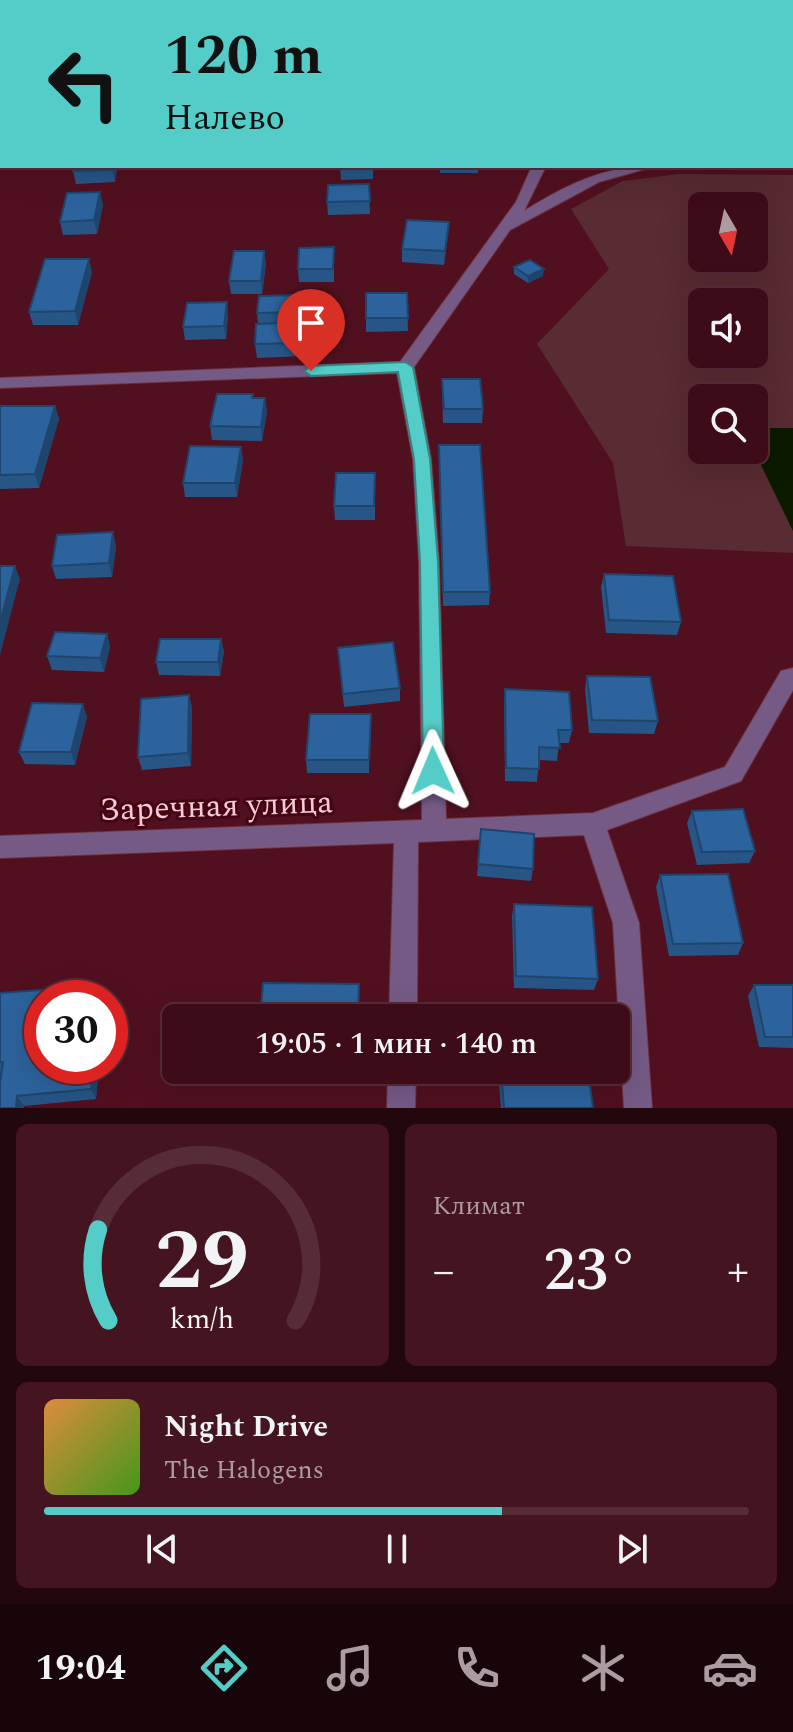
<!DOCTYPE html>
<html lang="ru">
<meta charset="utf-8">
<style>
body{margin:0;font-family:Spectral,serif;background:#441521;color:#f1f3f6;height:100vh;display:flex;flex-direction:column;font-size:30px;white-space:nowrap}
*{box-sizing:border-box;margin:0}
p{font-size:26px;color:#ad9ba2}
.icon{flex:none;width:44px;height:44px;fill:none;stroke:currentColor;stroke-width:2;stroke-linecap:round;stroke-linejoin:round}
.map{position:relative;height:1108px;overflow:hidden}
.panel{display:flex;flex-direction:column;gap:16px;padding:16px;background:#22070d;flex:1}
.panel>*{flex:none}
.hud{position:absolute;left:0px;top:0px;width:794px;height:168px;box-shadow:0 8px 32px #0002,0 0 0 2px #562c37;background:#54cdc8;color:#111;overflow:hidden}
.needle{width:52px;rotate:171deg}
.buttons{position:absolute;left:688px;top:192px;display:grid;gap:16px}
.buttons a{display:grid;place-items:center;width:80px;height:80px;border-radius:12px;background:#3d0c18;box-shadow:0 8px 32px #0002,0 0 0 2px #562c37;font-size:40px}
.speed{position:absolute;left:24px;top:980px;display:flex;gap:16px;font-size:40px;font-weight:700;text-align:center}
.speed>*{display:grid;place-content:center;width:104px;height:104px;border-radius:50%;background:#3d0c18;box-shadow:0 8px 32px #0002,0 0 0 2px #562c37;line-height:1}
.speed .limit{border:12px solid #d22;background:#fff;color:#111}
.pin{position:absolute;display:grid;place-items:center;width:68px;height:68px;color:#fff;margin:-82px -34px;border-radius:50% 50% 50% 0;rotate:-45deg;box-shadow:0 0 8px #0007}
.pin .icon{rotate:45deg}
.me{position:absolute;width:88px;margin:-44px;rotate:359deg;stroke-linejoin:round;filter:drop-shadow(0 0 6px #0008)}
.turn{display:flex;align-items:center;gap:28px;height:168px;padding:0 32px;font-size:36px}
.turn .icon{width:104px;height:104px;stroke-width:2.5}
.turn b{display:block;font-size:56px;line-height:68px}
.big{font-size:60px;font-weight:600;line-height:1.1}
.panel .card{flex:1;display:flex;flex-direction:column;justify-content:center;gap:12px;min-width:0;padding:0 28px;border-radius:12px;background:#441521}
.panel .dial{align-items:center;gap:0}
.dial svg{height:208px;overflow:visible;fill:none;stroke:#562c37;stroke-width:7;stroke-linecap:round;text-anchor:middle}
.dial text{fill:#f1f3f6;stroke:none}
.song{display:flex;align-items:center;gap:24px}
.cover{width:96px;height:96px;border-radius:12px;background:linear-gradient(135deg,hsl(30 70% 55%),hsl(100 70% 35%))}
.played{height:8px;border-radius:4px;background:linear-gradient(90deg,#54cdc8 65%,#562c37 65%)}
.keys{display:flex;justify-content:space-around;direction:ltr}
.heat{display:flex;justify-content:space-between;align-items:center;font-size:44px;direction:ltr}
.panel .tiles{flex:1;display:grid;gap:16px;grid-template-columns:1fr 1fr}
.card:last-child{grid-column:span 2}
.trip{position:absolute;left:162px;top:1004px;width:468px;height:80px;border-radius:12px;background:#3d0c18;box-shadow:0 8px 32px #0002,0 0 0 2px #562c37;font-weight:600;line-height:80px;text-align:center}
.tabs{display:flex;height:128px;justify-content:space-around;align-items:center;background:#18050a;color:#ad9ba2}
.tabs .icon{width:56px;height:56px}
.tabs .selected{color:#54cdc8}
.tabs b{font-size:36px;color:#f1f3f6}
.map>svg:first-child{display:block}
.green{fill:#592b32;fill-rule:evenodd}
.water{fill:#0a1b00}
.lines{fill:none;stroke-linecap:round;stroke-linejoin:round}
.minor-casing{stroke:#6f3240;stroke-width:2}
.minor{fill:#755a86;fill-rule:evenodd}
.wall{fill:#265586}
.shaded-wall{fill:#1f456d}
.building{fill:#2c639c;stroke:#1f456d;stroke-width:2}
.route{fill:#54cdc8;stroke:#378582;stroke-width:2}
.labels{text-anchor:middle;stroke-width:6;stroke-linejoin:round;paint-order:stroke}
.near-street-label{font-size:32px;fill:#f6ccd1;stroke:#450416}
</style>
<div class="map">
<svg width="793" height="1108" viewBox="0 0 793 1108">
<rect width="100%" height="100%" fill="#511020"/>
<path class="green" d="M679,174L793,175V553L626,546L613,463L537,344L609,269L571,209L623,181ZM702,206H754V258H702ZM702,302H754V354H702ZM702,398H754V450H702Z"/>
<path class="water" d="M770,428H793V531L760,463Z"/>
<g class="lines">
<g class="minor-casing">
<path id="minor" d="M57,0H69V2H57Z
M250,0H262V2H250Z
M566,0H578V2H566Z
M793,50V58L792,59V51Z
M0,156L2,166H6L0,169Z
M532,166H546L524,211C568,184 603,166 656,166L599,182L510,230L414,367L431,459L439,562L446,819L593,813L725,767L781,671L793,668V690L741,781L607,830L639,923L652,1108H624L613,923L584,835L418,842L417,1018H389L394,843L0,858V836L422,820L419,562L413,459L397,373L0,388V378L400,362L516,202Z
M388,1070H416L415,1108H387Z"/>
</g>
<use href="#minor" class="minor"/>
</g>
<path class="wall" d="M586,0H641V2H586Z
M663,0H690V2H664Z
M698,0H734L733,2H698Z
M117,166L115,182L76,184L73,171Z
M340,166H373V179L341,180Z
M440,166H478V173H440Z
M369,184L370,214L328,215L327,202Z
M103,205L97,234L63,235L60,222Z
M448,235L444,265L402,262V249Z
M264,251L266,264L262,294H231L229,281Z
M334,260V282H299L298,269Z
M514,267L543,276L528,283L514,274Z
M92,272L78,325H33L29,312Z
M366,293H407L408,331L366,332Z
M302,295L303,356L257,358L255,344L258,324L257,313Z
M228,316L226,339L185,340L183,327Z
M442,379L483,409L482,423H443Z
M253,398L267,412L262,441L212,440L210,426Z
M0,406H55L59,419L39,488L0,489Z
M439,445L490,592L489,605L443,606Z
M243,460L237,497H185L183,483Z
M375,473V520H335L334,506Z
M116,546L112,577L56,579L52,566Z
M604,574L681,622L677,635L606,633L601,587Z
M107,634L110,647L104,672L52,670L47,656Z
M221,639L224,652L220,676L159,675L156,662Z
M338,648L400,688V701L344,707Z
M587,676L658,721L654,734L589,733L585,689Z
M505,689L572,730L569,743H559L557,761L539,760L537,782L505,781L504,702Z
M189,695L192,708L191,766L142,770L138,757Z
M371,714L369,773H307L306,760Z
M87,717L75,765L25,764L19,752Z
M692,811L755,851L749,863L697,865L687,823Z
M481,829L533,869L531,881L477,876Z
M660,875L743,943L738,955L669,956L656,887Z
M514,904L598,979L594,990L514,988L512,916Z
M754,985H793V1048L759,1047L748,996Z
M42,990L46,998H42V1066H99L96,1099L24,1106V1108H0L1,1073H0V993Z
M257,1070H357V1075L258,1074Z
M498,1070H588L593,1108H501Z"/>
<path class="shaded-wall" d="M113,166H117L115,182L112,170Z
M100,192L103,205L97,234L94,220Z
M449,222L448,235L444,265L445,251Z
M264,251L266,264L262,294L261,281Z
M89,259L92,272L78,325L75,311Z
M544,269L543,276L528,283V276Z
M227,302L228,316L226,339L224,326Z
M265,398L267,412L262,441L261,427Z
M55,406L59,419L39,488L35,474Z
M241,447L243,460L237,497L235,483Z
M113,532L116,546L112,577L109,563Z
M15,566L20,579L0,655V622Z
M107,634L110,647L104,672L100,658Z
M221,639L224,652L220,676L218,662Z
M189,695L192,708L191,766L188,753Z
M83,704L87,717L75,765L71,752Z
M42,990L46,998H42V1025L38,1019Z
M93,1066H99L96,1099L91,1089Z
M17,1096L24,1106V1108H16Z"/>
<path class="building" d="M112,0H142V2H112Z
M193,0H216L215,2H192Z
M313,0H343V2H313Z
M385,0H410L409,2H385Z
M751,0H777L778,2H752Z
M74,166H113L112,170L73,171Z
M369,184L370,201L327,202L328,185Z
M100,192L94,220L60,222L67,193Z
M407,220L449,222L445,251L402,249Z
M334,247L333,269H298L299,248Z
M234,251H264L261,281H229Z
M45,259H89L75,311L29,312Z
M530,260L544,269L528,276L514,267Z
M366,293H407L408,318H366Z
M302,295L301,312L257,313L259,296Z
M227,302L224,326L183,327L187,303Z
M302,322V343L255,344L256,324Z
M442,379H480L483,409H444Z
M217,394H253L252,398H265L261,427L210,426Z
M0,406H55L35,474L0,475Z
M439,445H480L490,592H443Z
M190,446L241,447L235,483H183Z
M336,473H375L374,506H334Z
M113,532L109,563L52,566L57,535Z
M0,566H15L0,622Z
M604,574L673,576L681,622L609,620Z
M55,632L107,634L100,658L47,656Z
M160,639H221L218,662H156Z
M393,642L400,688L343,694L338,648Z
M587,676L650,677L658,721L592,720Z
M505,689L569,692L572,730H558L560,748L539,747V769L506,768Z
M189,695L188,753L138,757L141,699Z
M32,703L83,704L71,752H19Z
M310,714H371L369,760H306Z
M743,809L755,851L702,852L692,811Z
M481,829L534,834L533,869L478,864Z
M728,874L743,943L673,944L660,875Z
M514,904L592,907L598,979L516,976Z
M263,983L359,984L358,1018H260Z
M754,985H793V1037H765Z
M42,990L38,1019L42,1018V1066H93L91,1089L17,1096L16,1108H0V1083L3,1062H0V993Z
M501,1070H588L593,1108H504Z"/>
<path class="route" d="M405,362L413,367L430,459L438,562L444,771L441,777H426L423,771L420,562L414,459L398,372L311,376L304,371L311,366Z"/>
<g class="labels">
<g class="near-street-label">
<text transform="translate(216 805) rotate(-2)" y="11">Заречная улица</text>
</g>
</g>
</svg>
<div class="buttons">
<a><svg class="needle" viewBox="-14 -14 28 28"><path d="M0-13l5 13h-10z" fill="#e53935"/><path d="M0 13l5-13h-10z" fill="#ad9ba2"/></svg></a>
<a><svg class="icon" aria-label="sound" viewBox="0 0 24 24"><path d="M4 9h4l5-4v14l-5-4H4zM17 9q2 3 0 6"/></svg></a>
<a><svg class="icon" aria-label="search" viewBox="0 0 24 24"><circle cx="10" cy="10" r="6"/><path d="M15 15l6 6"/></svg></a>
</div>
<div class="speed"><div class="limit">30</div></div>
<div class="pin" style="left:311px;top:371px;background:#d93025"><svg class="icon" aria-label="arrive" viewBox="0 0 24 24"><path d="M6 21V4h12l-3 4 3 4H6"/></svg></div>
<svg class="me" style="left:433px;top:771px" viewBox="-20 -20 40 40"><path d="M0-17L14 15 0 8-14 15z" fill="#54cdc8" stroke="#fff" stroke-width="4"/></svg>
<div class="trip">19:05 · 1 мин · 140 m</div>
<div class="hud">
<div class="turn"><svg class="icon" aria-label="left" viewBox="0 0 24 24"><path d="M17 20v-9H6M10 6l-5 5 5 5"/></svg><div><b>120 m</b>Налево</div></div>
</div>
</div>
<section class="panel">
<div class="tiles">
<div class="card dial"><svg viewBox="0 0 100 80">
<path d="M14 69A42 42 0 1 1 86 69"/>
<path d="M14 69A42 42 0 0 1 10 34" stroke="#54cdc8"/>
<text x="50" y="56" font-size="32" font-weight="700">29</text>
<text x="50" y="72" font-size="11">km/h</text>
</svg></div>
<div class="card"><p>Климат</p>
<div class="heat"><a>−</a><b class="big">23°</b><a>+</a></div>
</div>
<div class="card">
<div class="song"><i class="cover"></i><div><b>Night Drive</b><p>The Halogens</p></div></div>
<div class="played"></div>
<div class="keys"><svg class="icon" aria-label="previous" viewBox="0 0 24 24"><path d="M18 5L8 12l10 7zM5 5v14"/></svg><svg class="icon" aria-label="pause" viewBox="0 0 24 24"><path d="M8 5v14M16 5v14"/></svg><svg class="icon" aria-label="next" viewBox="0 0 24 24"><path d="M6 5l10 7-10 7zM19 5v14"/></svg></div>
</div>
</div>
</section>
<nav class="tabs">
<b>19:04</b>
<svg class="icon selected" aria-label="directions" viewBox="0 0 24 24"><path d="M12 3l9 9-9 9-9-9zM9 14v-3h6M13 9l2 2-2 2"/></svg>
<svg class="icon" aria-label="music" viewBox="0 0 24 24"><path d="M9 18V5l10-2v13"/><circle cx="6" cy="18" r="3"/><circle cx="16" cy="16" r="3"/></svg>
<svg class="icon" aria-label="phone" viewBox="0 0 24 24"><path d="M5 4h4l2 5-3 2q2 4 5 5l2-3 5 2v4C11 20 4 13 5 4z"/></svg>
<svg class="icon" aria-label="climate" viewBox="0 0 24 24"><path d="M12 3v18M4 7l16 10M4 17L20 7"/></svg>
<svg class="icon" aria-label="car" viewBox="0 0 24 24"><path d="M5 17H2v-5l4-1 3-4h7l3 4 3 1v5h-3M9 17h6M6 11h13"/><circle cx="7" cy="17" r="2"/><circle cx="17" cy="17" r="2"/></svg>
</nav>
